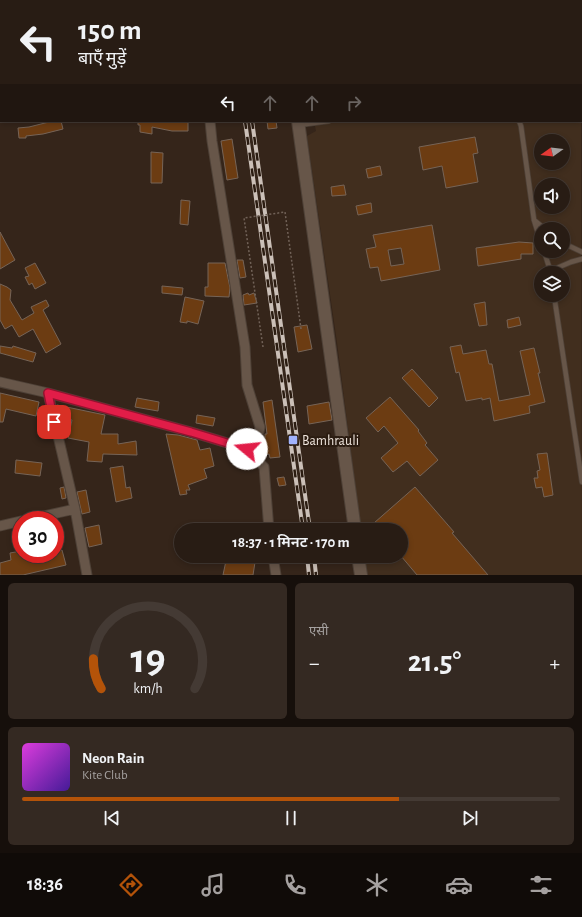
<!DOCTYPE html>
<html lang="hi">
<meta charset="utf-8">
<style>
body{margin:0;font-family:"Alegreya Sans","Noto Sans Devanagari",sans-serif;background:#342922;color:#f1f3f6;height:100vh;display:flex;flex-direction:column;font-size:15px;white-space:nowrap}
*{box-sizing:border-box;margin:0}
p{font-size:13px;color:#a5a1a0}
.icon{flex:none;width:22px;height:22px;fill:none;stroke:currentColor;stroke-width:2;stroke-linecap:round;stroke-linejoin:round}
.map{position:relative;height:575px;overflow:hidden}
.panel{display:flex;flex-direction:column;gap:8px;padding:8px;background:#160f0b;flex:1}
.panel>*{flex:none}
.banner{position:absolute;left:0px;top:0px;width:582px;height:122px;box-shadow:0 2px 6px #0003,0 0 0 1px #443a34;background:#281c14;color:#f1f3f6;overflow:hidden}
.needle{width:26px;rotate:256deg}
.fabs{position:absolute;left:534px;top:134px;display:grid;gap:8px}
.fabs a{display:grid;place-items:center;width:36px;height:36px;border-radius:50%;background:#281c14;box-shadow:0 2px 6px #0003,0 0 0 1px #443a34;font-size:20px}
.speed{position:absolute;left:12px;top:511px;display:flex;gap:8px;font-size:20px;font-weight:700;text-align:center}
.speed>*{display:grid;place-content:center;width:52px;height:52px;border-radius:50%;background:#281c14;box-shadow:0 2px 6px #0003,0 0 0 1px #443a34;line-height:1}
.speed .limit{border:6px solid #d22;background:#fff;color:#111}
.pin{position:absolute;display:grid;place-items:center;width:34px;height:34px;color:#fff;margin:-17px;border-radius:8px;box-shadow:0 2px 6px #0006}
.me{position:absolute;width:44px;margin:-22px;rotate:287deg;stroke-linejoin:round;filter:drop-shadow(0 0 3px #0008)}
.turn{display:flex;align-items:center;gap:14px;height:84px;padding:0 12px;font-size:18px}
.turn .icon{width:52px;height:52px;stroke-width:2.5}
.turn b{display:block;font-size:28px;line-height:34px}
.lanes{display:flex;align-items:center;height:38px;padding:0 12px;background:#0003;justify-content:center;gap:20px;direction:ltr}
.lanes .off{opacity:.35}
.big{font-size:30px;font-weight:600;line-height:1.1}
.panel .tile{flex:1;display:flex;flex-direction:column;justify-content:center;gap:6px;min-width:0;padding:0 14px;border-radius:6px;background:#342922}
.panel .dial{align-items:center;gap:0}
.dial svg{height:104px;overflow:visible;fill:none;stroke:#443a34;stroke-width:7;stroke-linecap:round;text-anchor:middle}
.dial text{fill:#f1f3f6;stroke:none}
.song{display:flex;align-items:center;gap:12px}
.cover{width:48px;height:48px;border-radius:6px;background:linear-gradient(135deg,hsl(300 70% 55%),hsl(260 70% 35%))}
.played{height:4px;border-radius:2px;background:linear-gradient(90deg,#b45309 70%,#443a34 70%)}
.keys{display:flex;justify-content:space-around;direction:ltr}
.heat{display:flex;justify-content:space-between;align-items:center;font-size:22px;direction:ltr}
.panel .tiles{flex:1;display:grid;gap:8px;grid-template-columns:1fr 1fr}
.tile:last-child{grid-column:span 2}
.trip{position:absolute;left:174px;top:523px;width:234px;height:40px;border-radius:20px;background:#281c14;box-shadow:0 2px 6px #0003,0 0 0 1px #443a34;font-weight:600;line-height:40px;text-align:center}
.menu{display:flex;height:64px;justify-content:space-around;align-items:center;background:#100b08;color:#a5a1a0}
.menu .icon{width:28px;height:28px}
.menu .active{color:#b45309}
.menu b{font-size:18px;color:#f1f3f6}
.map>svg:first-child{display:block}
.built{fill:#412e1e;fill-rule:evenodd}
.building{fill:#6c3c12;stroke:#766457;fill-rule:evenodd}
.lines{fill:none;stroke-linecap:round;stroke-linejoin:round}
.lane-casing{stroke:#4e4137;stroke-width:6}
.street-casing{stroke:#4e4137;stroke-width:11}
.secondary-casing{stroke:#4e4137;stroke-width:14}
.lane{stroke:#675649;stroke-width:4.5}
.street{stroke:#675649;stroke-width:9}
.secondary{stroke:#675649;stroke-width:12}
.rail-casing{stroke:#cbc0b8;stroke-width:4}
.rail{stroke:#2b1c11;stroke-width:2.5;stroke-dasharray:8;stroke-linecap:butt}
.path-bridge{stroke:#716258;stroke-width:1.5;stroke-dasharray:2 2;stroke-linecap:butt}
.route-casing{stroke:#92132f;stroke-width:10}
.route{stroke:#e11d48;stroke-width:7}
.poi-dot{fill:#a1b3fd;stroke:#2b1c11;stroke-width:1.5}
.labels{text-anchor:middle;stroke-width:4;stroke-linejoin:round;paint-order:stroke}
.poi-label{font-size:14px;fill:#ece2da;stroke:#2b1c11;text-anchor:start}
</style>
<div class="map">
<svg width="582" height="575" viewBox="0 0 582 575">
<rect width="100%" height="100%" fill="#35251a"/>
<path class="built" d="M287,0H467V1H287Z
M581,94L582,575H367L364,556H401V530H361L337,342L307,136L316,131L314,121H581ZM541,141H563V163H541ZM541,185H563V207H541ZM541,229H563V251H541ZM541,273H563V295H541Z"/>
<path class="building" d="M53,121H61L63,129L43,134L26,136V138H19L18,128L29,127Z
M138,121L188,122V131H172L152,127V134L140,132V125H138Z
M267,121H276L277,128L268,129Z
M475,137L478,153L473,154L478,182L446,188L442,166L423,170L419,147Z
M232,139L238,178L227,180L221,141Z
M151,152L163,153L162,183H151Z
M380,166L382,175L368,178L366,169Z
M344,185L346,195L332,196L331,187Z
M181,200L190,201L188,225L180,224Z
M371,203L372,212L358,215L356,206Z
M432,225L440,270L381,281L378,267L370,268L366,249L376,247L373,235ZM401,248L404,264L391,266L388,250Z
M0,232L15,260L0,269Z
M519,242L533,243V254H521V259L478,266L476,248Z
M237,260H243L246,277L240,278Z
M35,263L46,283L35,289L32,283L29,285L25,277L29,276L25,268Z
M208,263H225L230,288L229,297L205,296V287H208Z
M0,284L7,287L11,290L10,300L22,320L34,313L31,307L46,300L49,306L43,310L61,344L46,353L33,329L19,337L12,325L5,329L0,320Z
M162,286L183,288L182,295L162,293Z
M248,293L249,295L254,293L257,303L244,305L243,295Z
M185,297L204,301L198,324L187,321V323L180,322Z
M485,302L487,325L479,326L474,304Z
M519,317L521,325L508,328L507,320Z
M307,325L312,349L298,352L294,327Z
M461,345L463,354L486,350L489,364H492L499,401L530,395L520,351L534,348L540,373H538L545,402L529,406L530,413L494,421L490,398L482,400V398L466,401L459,372L456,373L450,347Z
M0,346L12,348L13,346L36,353L33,362L0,353Z
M412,369L438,398L429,407L402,378Z
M0,393L39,402L36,416L6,409L3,422H0Z
M390,397L419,430L418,431L427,443L425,445L438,460L420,476L407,461L393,472L381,458L398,443L384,426L378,432L366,418Z
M137,398L159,402L158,411L135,407Z
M272,400L280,457L270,458L269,454L265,455L264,447L265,446V434H267L263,402Z
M329,402L332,420L309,424L307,406Z
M57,405L105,415L101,434H118V444L136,441L137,455L103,454L102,462L87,461L89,442L68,438L72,420L60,417Z
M197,415L215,418L213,426L196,423Z
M166,434L178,435L197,440L200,450L210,448L214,466L204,469L207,478L188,485L190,490H186L187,494L180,495Z
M547,453L553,495L544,497L542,487L536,488L534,478H538L537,471L540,470L537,454Z
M16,460L42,463L40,476L15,473Z
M123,466L126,488L130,487L132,498L116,502L110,468Z
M284,477L286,485L279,486L277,478Z
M64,487L66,498L62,499L60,488Z
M415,487L454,532L452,533L488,575H417L401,556V530H379L374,523Z
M86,490L90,512L82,514L77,492Z
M99,525L102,544L89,547L85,528Z
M62,550L66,565L23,575H0V563L11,560L10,553L21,551V554H55V552Z
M227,556H256L253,575H223Z"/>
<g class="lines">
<g class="lane-casing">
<path id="lane" d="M519,121L521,126L534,220L541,243
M299,125L329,121
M534,220L545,229
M563,243L582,252
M544,251L551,273
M550,271L571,262L582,259
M554,295L582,482"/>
</g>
<g class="street-casing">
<path id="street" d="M198,0V1
M505,0V1
M581,52H582
M210,121L212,141L245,347L247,385L260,427L254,456
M0,382L48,393L191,432L247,449L264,467L269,530
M48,393L75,509L87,575
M26,520L75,509
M0,526L21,521
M273,556L276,575"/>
</g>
<g class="secondary-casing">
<path id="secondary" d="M280,0V1
M298,121L355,530
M358,556L361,575"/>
</g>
<use href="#lane" class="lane"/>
<use href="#street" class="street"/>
<use href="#secondary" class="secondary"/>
<g class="rail-casing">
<path id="rail" d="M228,0V1
M235,0V1
M245,121L303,530
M252,121L310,530
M307,556L309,575
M314,556L316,575"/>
</g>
<use href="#rail" class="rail"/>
<path class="path-bridge" d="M263,347L244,218L285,212L301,329"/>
</g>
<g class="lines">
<g class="route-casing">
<path id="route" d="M54,422L48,393L191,432L247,449"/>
</g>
<use href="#route" class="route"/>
</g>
<rect class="poi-dot" x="288" y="435" width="10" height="10" rx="2"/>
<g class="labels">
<g class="poi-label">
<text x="302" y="445">Bamhrauli</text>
</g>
</g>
</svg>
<div class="fabs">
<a><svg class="needle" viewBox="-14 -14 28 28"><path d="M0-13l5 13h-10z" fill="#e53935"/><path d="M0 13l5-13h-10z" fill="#a5a1a0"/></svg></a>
<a><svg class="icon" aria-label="sound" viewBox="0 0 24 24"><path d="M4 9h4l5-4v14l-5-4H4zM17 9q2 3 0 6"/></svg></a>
<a><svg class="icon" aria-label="search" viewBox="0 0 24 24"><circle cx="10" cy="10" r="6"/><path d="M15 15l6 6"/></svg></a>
<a><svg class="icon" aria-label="layers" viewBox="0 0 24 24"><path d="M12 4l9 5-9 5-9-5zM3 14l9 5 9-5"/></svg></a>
</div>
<div class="speed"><div class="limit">30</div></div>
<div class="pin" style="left:54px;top:422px;background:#d93025"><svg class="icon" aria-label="arrive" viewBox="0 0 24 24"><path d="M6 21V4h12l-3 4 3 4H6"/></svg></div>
<svg class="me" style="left:247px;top:449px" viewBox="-20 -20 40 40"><circle r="19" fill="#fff"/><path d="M0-13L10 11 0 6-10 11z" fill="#e11d48"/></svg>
<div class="trip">18:37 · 1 मिनट · 170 m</div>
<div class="banner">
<div class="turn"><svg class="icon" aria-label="left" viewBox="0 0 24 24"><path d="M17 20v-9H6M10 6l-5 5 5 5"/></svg><div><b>150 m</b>बाएँ मुड़ें</div></div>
<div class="lanes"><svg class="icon" aria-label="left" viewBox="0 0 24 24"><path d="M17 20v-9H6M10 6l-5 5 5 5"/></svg><svg class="icon off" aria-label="ahead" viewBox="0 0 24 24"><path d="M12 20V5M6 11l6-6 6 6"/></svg><svg class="icon off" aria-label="ahead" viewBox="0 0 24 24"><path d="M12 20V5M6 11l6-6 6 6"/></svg><svg class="icon off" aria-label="right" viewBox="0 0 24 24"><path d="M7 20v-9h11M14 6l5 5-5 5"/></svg></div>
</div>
</div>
<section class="panel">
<div class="tiles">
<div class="tile dial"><svg viewBox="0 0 100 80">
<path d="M14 69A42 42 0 1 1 86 69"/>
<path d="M14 69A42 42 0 0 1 8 46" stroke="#b45309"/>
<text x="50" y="56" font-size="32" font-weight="700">19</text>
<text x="50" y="72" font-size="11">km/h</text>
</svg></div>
<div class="tile"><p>एसी</p>
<div class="heat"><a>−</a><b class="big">21.5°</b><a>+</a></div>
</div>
<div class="tile">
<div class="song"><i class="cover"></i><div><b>Neon Rain</b><p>Kite Club</p></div></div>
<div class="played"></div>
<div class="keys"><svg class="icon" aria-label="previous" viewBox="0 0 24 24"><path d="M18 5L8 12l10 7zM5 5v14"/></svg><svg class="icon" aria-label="pause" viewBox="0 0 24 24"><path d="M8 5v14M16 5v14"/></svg><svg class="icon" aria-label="next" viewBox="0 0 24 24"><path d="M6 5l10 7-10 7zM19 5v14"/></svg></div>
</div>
</div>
</section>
<nav class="menu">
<b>18:36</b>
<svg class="icon active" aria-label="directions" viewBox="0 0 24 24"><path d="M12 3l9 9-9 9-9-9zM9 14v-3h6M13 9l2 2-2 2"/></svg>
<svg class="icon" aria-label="music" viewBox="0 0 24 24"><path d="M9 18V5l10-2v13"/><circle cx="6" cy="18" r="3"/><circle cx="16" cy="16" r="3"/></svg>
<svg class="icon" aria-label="phone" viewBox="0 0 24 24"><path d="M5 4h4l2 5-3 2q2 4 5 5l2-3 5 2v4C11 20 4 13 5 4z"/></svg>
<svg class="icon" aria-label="climate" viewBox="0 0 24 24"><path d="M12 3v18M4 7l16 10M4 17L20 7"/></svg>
<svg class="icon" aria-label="car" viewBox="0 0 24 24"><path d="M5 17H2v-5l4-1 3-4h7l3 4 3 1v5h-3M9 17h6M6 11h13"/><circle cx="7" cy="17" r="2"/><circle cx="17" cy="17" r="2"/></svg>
<svg class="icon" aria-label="filters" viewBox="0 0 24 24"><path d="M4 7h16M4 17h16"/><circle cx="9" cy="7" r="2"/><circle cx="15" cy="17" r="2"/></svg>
</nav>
